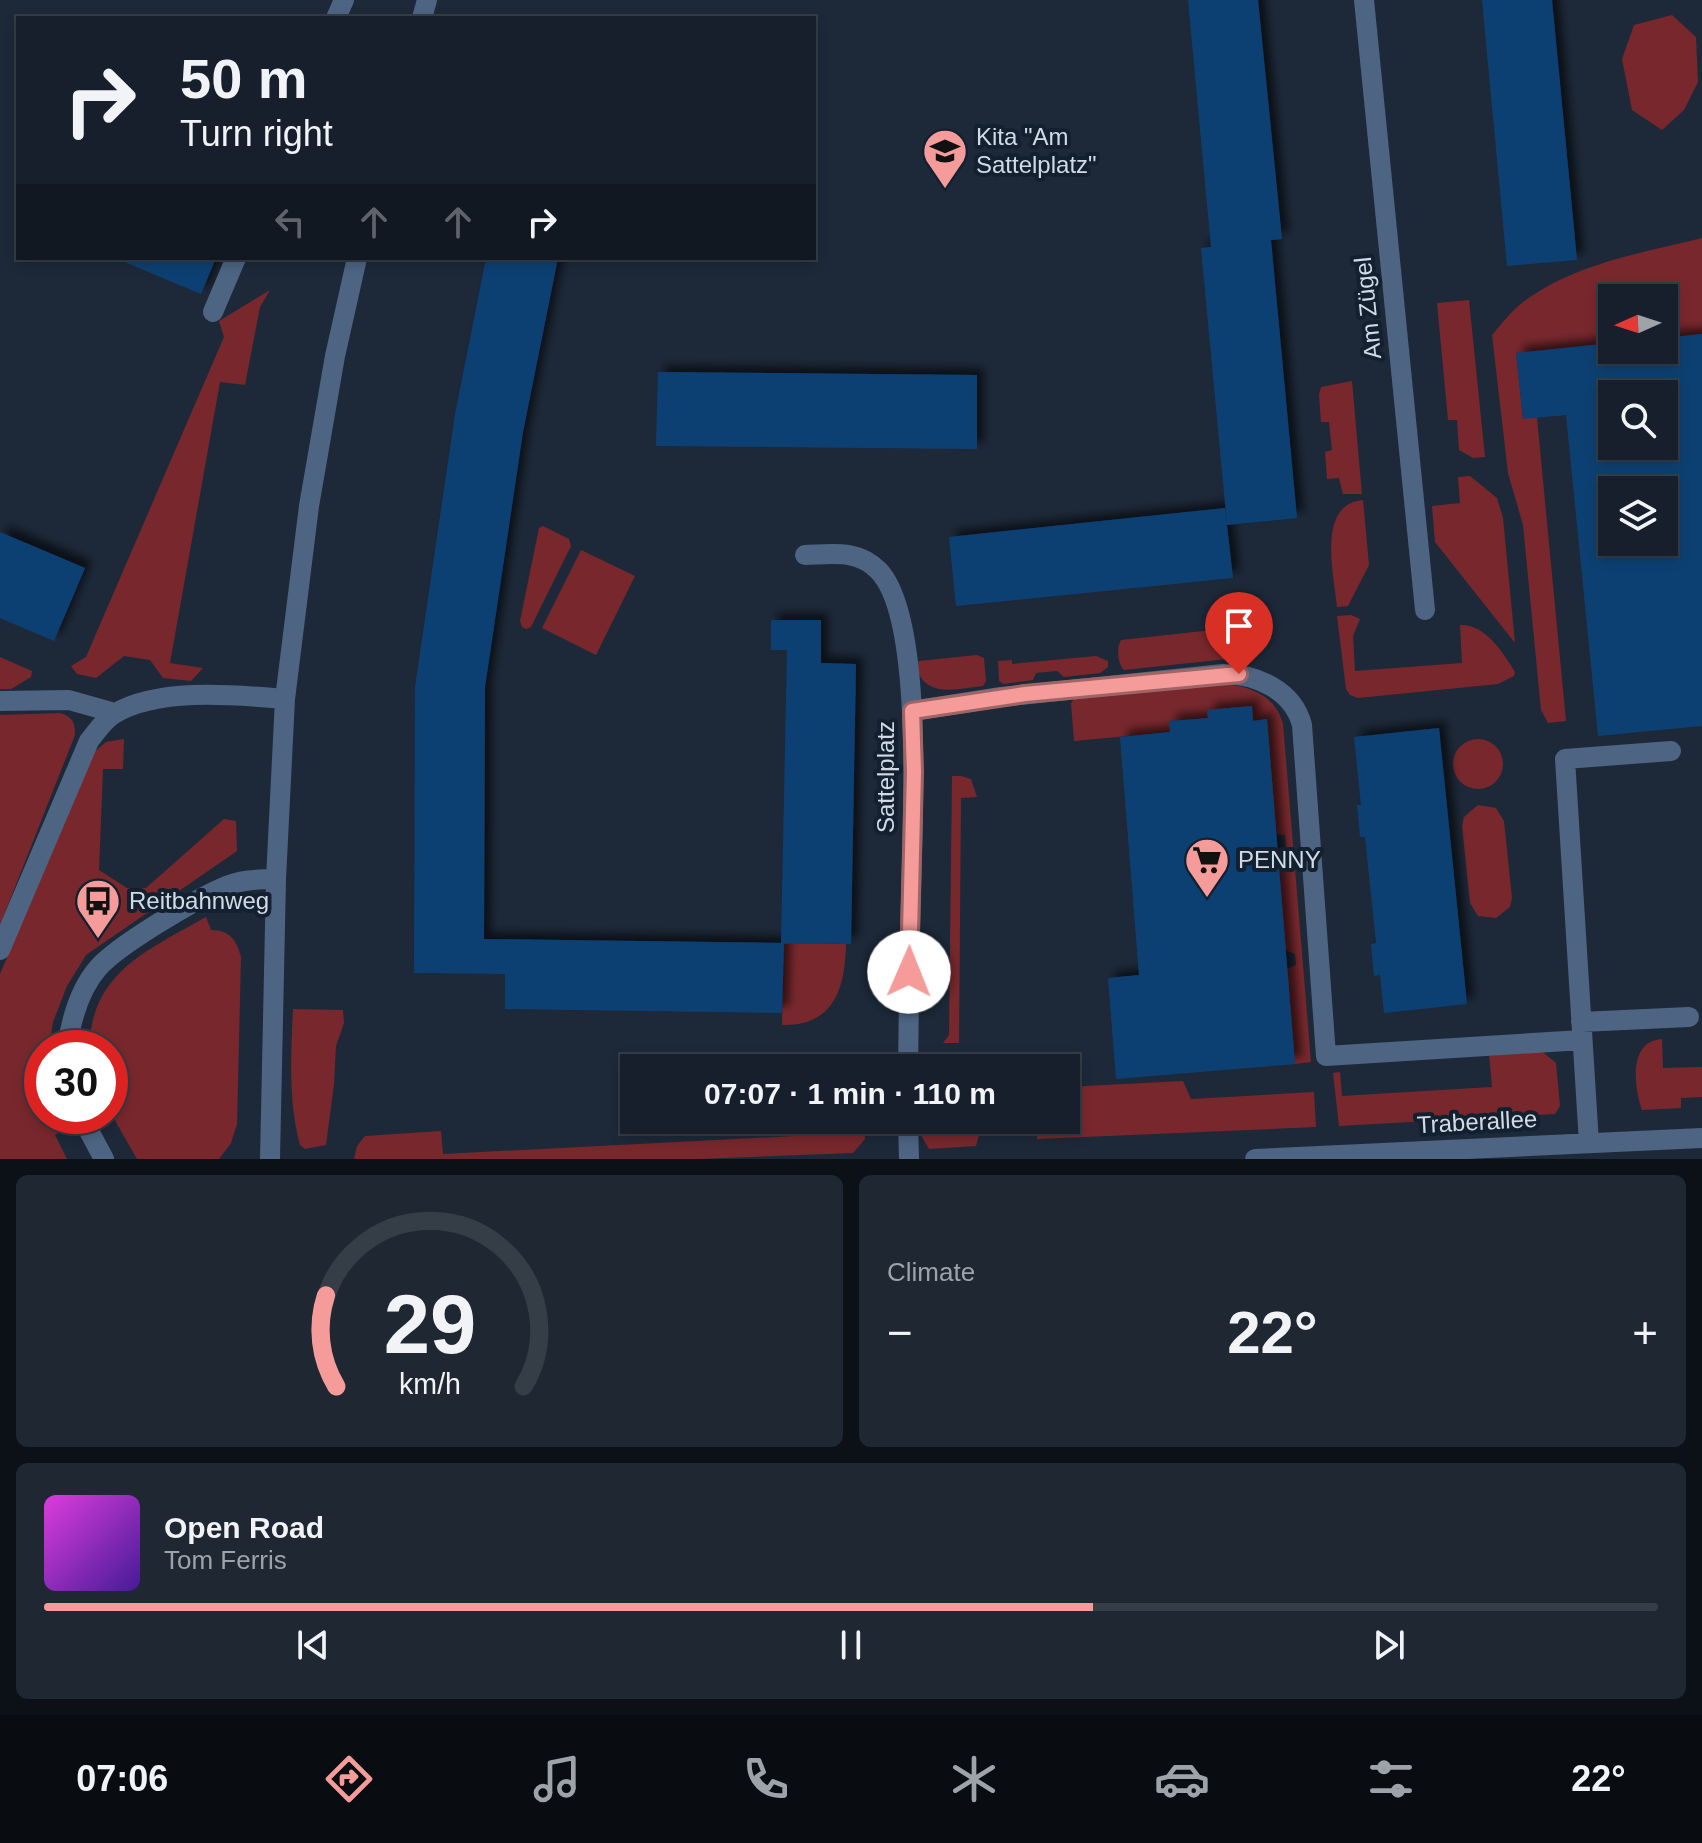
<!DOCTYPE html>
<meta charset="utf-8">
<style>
body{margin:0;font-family:Arial,sans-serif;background:#1f2733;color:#f1f3f6;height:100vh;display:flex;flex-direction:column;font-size:30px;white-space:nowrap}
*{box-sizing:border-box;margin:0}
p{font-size:26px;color:#9ea2a9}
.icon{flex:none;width:44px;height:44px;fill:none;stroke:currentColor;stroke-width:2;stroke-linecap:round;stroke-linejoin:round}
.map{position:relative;height:1159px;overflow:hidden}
.side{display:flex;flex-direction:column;gap:16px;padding:16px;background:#0c1118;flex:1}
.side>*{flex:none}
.banner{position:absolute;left:16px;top:16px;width:800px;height:244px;border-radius:0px;box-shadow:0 4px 12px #0003,0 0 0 2px #353d47;background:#161f2b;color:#f1f3f6;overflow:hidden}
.needle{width:52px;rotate:267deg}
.fabs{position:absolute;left:1598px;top:284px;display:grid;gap:16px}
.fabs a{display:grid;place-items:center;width:80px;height:80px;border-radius:0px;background:#161f2b;box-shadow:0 4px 12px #0003,0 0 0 2px #353d47;font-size:40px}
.speed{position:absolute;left:24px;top:1030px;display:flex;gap:16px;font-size:40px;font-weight:700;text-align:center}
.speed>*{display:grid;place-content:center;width:104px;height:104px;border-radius:50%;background:#161f2b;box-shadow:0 4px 12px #0003,0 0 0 2px #353d47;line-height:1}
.speed .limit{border:12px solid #d22;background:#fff;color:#111}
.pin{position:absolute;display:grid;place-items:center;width:68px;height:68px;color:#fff;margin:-82px -34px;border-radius:50% 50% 50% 0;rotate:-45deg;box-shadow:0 0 8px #0007}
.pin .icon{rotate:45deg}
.me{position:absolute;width:88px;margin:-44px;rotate:1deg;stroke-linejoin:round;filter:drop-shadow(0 0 6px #0008)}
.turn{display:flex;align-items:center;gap:28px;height:168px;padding:0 32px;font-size:36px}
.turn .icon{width:104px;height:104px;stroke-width:2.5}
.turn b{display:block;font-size:56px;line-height:68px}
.lanes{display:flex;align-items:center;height:76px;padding:0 32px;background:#0003;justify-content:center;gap:40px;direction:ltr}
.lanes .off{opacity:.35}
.big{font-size:60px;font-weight:700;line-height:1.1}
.side .card{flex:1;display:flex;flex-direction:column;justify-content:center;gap:12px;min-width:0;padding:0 28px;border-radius:12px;background:#1f2733}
.side .dial{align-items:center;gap:0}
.dial svg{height:208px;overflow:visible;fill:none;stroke:#353d47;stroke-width:7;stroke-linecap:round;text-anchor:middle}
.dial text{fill:#f1f3f6;stroke:none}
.song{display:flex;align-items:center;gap:24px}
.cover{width:96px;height:96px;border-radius:12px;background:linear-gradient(135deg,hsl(300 70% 55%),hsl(260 70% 35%))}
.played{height:8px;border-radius:4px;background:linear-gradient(90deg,#f59b9a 65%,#353d47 65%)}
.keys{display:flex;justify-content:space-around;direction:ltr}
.heat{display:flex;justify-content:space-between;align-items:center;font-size:44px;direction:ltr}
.side .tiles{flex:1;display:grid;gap:16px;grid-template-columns:1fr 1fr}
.card:last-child{grid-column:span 2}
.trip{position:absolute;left:620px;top:1054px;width:460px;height:80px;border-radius:0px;background:#161f2b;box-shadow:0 4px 12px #0003,0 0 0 2px #353d47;font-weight:700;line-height:80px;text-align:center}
.menu{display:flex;height:128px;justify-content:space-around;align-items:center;background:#090c11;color:#9ea2a9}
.menu .icon{width:56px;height:56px}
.menu .on{color:#f59b9a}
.menu b{font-size:36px;color:#f1f3f6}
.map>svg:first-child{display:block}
.green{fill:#78282d}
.building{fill:#113f72;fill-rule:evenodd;filter:url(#shadow)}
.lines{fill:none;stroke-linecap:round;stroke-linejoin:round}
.minor{stroke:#4d6583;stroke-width:20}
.route-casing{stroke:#9f6564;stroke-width:20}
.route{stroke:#f59b9a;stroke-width:14}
.labels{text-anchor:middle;stroke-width:8;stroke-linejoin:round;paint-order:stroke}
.poi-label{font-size:24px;fill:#d2dae5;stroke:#13202f;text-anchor:start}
.street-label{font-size:24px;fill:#d2dae5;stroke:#13202f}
</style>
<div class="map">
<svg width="1702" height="1159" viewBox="0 0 1702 1159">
<defs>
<filter id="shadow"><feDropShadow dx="7" dy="-7" stdDeviation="4" flood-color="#0009"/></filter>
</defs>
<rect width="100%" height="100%" fill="#1d2939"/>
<path class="green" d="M1672,15L1696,37L1698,82L1684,110L1662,130L1632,110L1622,59L1634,25Z
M1702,238V334L1664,338V298H1612V343L1516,353L1523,418H1537L1566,721L1548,723L1541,710L1523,525L1508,473L1492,335C1501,325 1510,312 1522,303C1573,264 1641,253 1702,238Z
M270,290L260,307L245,385L220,382L170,663L203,668L191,681L163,678L150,660L124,656L96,678L77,674L71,666L86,657L224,337L219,321Z
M1469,300L1485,457L1473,458L1459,450L1457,420H1448L1437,303Z
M1352,381L1362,494H1343L1339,478L1327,479L1325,452L1332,450L1329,422H1321L1319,395L1321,387Z
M1470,476L1497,498L1503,518L1515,643L1435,542L1432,506L1460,503L1458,477Z
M1363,500L1369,565L1348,606L1337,607C1334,575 1316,504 1363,500Z
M543,526L569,539L571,546L531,627L526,629L522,627L520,621L539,528Z
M581,550L635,576L596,655L542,628Z
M1351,615L1360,619L1353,636L1355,671L1462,663L1460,625C1485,624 1503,652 1515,672L1514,676L1498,684L1358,698L1350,695L1346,689L1337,616Z
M1240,627L1243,630L1246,657L1124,670C1118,664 1116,648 1121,640Z
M977,655L984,658L986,681L983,686C957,689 923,699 916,665L919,661Z
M1096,656L1108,661V667L1100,673L1064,677L1057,671L1036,673L1033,680L1004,684L999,681L998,661L1012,660V664Z
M0,657L32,671L31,677L11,689H0Z
M1226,684C1253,687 1276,697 1283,724L1311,1062L1295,1064L1287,969L1296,965L1295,954L1285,950L1278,848L1286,847L1285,835L1276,834L1267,720L1253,721L1252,707L1209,728L1200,718L1170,721V732L1074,741L1071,703L1076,697Z
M61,713C73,718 75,722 75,735L0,925V715Z
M124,739L123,769H103L99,870L127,888H146L224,819L236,821L237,851L86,955L67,986L53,1022L49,1048H42V1116H52L60,1132L55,1135L67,1159H0V974L94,752L106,742Z
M1453 764a25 25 0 1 1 50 0a25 25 0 1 1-50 0Z
M952,776H961L971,779L977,797L961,798L959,1043H943L949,1035Z
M1478,805L1496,808L1504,821L1512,898L1510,907L1496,918L1478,916L1470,903L1462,826L1464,817Z
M206,917L211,930C230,930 237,941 241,957L237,1124L231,1143L219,1159H137L110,1112V1048H89C92,971 147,951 206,917Z
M784,943L846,944C845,989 834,1026 782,1025Z
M293,1009L343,1010L344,1023L336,1046L334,1084L326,1145L305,1149L300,1145C288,1100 291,1055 293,1009Z
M1662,1039L1663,1068L1702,1067V1097L1681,1098V1108L1642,1110C1634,1087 1628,1041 1662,1039Z
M1534,1049L1544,1053L1556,1063L1560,1106L1555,1114L1339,1126L1333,1073L1340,1072L1342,1096L1492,1087L1489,1053Z
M1183,1081L1191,1099L1314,1092L1316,1127L1037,1139L1038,1120H1066V1087Z
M795,1120H862L864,1122L865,1139L853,1153L699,1159H354L357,1146L365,1136L441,1131L443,1154L795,1136Z
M945,1120H983L976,1146L929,1149L922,1137L924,1124Z"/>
<path class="building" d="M1188,0H1258L1282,239L1271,240L1297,518L1227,525L1201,248L1211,247Z
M1482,0H1552L1577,260L1507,266Z
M115,258H216L201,294Z
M486,258H558L523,432L485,687L484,939L784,943L782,1013L505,1009V974L414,973L415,687L455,414Z
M1702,334V726L1598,736L1566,415L1523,419L1516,353L1612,343V350H1664V338ZM1612,394H1664V446H1612ZM1612,490H1664V542H1612Z
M658,372L977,375V449L656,446Z
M1225,508L1233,578L956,606L949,537Z
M0,532L85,568L54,641L0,618Z
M771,620H821V663L856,664L851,944L781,943L787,650H771Z
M1252,706L1253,721L1267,719L1295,1064L1116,1079L1108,978L1139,975L1120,737L1170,732L1169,721L1208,718L1207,710Z
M1439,728L1467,1004L1384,1013L1380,975L1374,976L1371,944L1376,943L1365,837H1360L1357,805H1361L1354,737Z"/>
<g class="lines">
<path class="minor" d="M1364,0L1425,610
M336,18L344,0
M422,18L427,0
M213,312L236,258
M805,555C832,554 858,549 879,571C925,620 912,828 911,898C909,955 909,1011 908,1068
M0,701L69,700L115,713
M912,711L1001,697L1223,674C1256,674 1293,690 1302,725L1326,1056L1582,1040
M0,950L89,741C97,731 104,720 114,714C158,687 236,695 285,699
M1581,1022L1689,1017
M67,1048C71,1020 79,990 98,968C118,945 193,901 222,888C239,880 257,879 276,879
M81,1116L104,1159
M908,1120L909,1159
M1589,1143L1565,759L1671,751
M270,1159L276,879L285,699L309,506L335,356L357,258
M1255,1159L1702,1138"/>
</g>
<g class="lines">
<g class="route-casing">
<path id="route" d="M909,972L914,772L912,711L1025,694L1239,674"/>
</g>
<use href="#route" class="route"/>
</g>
<defs>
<g id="school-pin" transform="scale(2.3)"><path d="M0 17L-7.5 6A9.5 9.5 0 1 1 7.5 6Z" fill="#f59b9a" stroke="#13202f"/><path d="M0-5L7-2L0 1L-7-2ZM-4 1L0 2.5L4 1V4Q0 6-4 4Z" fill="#111"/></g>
<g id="supermarket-pin" transform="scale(2.3)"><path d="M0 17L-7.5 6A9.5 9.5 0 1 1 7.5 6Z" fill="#f59b9a" stroke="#13202f"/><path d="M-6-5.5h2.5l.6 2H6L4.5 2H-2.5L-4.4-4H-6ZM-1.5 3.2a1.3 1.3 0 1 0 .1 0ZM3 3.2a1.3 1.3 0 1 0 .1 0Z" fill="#111"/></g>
<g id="bus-pin" transform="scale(2.3)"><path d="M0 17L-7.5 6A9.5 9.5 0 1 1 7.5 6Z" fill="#f59b9a" stroke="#13202f"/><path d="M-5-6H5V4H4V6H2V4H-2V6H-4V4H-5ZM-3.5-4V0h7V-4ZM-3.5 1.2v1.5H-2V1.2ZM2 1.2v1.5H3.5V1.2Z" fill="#111"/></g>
</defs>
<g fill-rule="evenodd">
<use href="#school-pin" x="945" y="151"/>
<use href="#supermarket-pin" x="1207" y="860"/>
<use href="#bus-pin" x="98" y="901"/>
</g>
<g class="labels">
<g class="poi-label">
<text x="976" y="145">Kita "Am<tspan x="976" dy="28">Sattelplatz"</tspan></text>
<text x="1238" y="868">PENNY</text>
<text x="129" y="909">Reitbahnweg</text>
</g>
<g class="street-label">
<text transform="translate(1368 308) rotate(-96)" y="8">Am Zügel</text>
<text transform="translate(886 777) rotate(-90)" y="8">Sattelplatz</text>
<text transform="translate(1477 1122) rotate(-3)" y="8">Traberallee</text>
</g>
</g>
</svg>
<div class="fabs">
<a><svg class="needle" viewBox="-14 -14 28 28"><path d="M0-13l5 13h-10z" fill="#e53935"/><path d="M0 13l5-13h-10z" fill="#9ea2a9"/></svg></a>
<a><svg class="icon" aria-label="search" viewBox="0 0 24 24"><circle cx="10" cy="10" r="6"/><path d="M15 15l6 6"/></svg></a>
<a><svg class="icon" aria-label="layers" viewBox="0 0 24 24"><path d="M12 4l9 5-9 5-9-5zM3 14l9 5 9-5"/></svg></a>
</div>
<div class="speed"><div class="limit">30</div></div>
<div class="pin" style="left:1239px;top:674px;background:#d93025"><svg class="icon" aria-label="arrive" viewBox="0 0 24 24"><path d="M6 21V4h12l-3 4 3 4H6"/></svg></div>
<svg class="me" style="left:909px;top:972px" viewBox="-20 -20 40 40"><circle r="19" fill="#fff"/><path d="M0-13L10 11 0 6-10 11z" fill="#f59b9a"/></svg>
<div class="trip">07:07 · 1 min · 110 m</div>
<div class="banner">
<div class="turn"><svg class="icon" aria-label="right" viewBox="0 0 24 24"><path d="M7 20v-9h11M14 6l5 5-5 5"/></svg><div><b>50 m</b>Turn right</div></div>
<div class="lanes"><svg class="icon off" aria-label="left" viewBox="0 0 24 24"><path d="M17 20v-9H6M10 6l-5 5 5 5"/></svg><svg class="icon off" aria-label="ahead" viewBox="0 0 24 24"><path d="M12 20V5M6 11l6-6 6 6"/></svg><svg class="icon off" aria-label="ahead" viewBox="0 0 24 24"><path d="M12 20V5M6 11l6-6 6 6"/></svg><svg class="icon" aria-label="right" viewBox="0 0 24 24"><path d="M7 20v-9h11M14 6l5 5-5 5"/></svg></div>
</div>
</div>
<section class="side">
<div class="tiles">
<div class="card dial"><svg viewBox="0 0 100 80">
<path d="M14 69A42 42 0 1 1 86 69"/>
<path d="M14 69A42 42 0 0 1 10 34" stroke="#f59b9a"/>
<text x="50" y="56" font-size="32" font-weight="700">29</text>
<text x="50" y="72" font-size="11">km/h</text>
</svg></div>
<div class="card"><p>Climate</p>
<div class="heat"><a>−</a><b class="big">22°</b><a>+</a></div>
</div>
<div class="card">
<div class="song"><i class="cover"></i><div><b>Open Road</b><p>Tom Ferris</p></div></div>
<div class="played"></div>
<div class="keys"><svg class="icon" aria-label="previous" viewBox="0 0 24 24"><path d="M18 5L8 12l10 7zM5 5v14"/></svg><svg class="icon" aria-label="pause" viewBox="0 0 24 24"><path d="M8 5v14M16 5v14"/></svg><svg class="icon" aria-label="next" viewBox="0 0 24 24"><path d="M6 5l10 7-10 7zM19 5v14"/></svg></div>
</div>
</div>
</section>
<nav class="menu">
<b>07:06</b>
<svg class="icon on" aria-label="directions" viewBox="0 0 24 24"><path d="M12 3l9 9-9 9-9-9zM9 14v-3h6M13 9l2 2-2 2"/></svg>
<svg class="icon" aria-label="music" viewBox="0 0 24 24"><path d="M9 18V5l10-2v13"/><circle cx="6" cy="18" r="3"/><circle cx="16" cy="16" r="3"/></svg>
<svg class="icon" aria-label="phone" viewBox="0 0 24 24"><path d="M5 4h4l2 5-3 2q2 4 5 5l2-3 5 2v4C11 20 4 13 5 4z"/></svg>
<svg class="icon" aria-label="climate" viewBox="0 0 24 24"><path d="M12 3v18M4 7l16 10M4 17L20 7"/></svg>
<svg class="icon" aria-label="car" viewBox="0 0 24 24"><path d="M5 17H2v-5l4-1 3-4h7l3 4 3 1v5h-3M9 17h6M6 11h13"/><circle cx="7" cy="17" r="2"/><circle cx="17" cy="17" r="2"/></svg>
<svg class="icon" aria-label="filters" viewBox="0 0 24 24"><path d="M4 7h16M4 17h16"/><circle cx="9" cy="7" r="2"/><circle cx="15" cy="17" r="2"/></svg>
<b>22°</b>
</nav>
